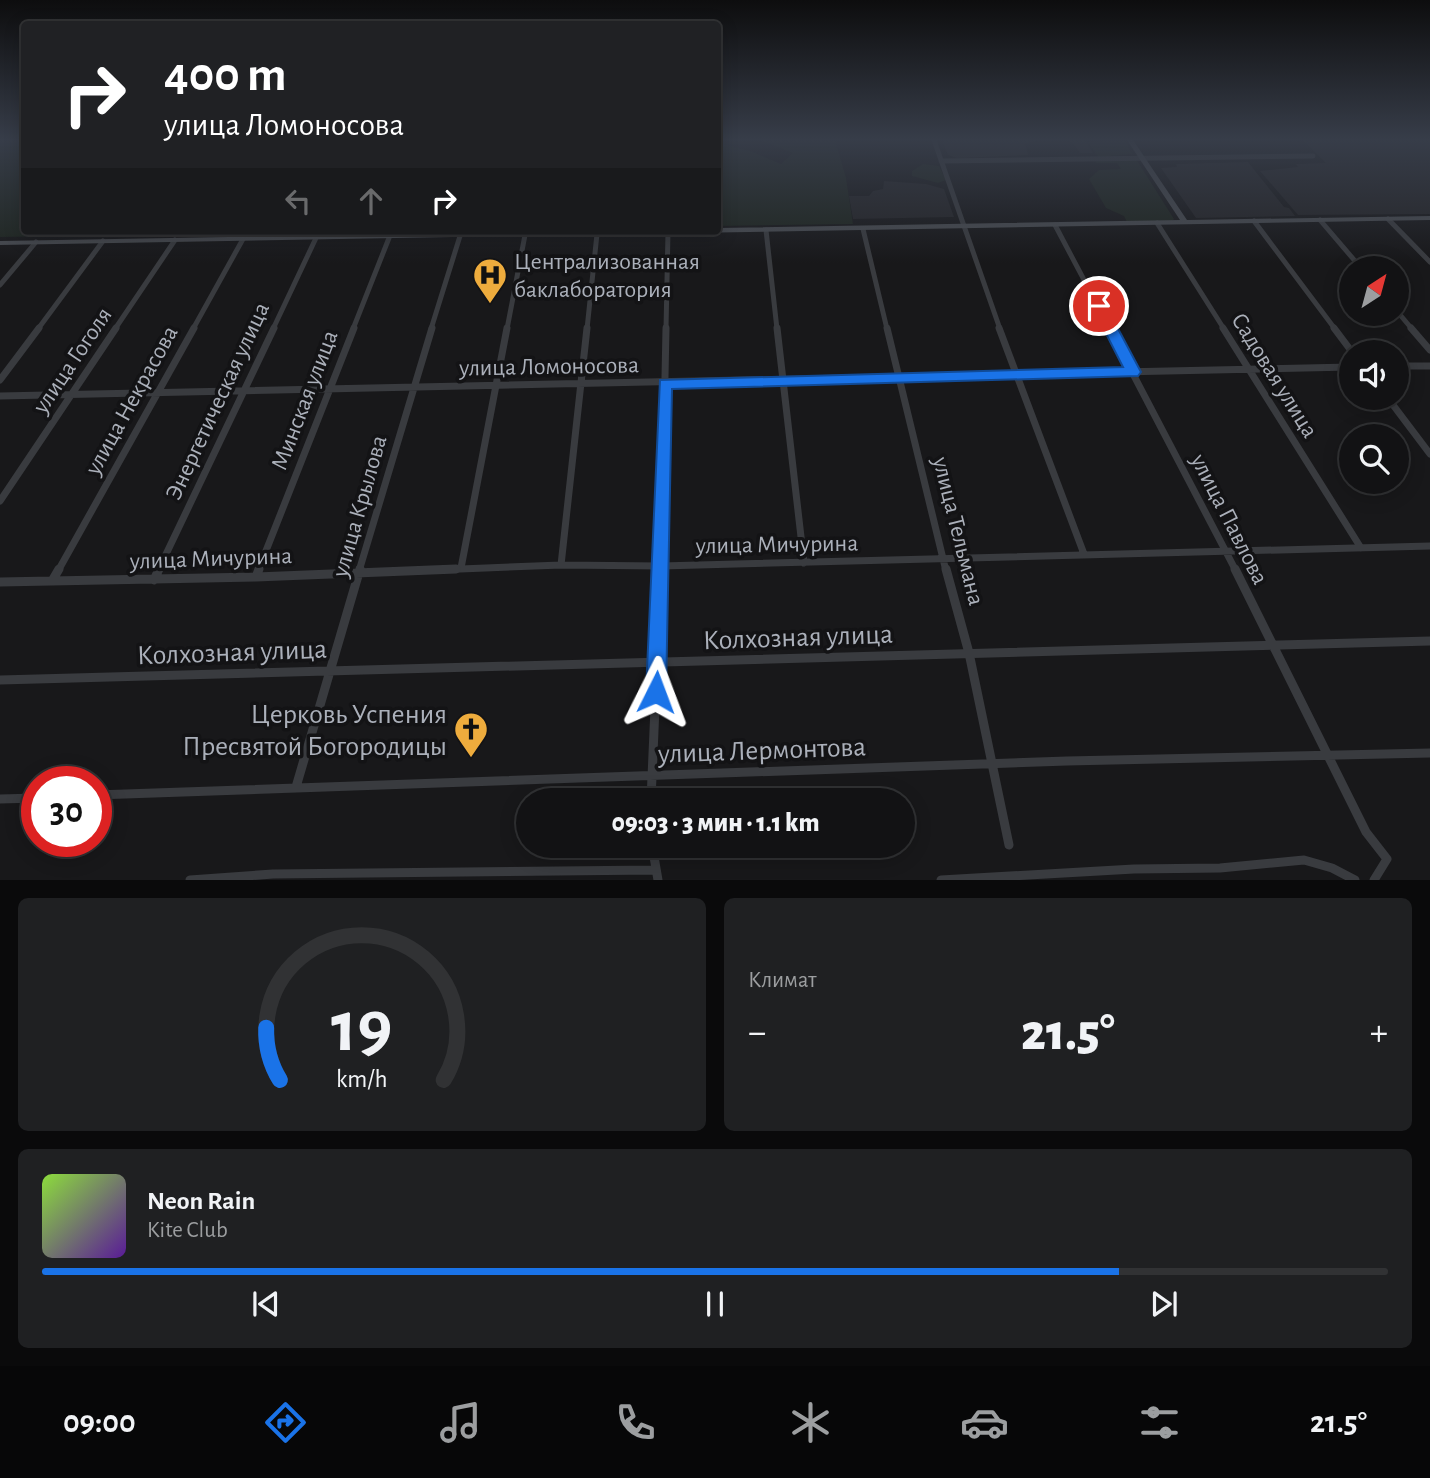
<!DOCTYPE html>
<html lang="ru">
<meta charset="utf-8">
<style>
body{margin:0;font-family:"Alegreya Sans",sans-serif;background:#1f2022;color:#f1f3f6;height:100vh;display:flex;flex-direction:column;font-size:26px;white-space:nowrap}
*{box-sizing:border-box;margin:0}
p{font-size:23px;color:#9c9ea0}
.icon{flex:none;width:38px;height:38px;fill:none;stroke:currentColor;stroke-width:2;stroke-linecap:round;stroke-linejoin:round}
.map{position:relative;height:880px;overflow:hidden}
.details{display:flex;flex-direction:column;gap:18px;padding:18px;background:#0a0a0b;flex:1}
.details>*{flex:none}
.guide{position:absolute;left:21px;top:21px;width:700px;height:214px;border-radius:7px;box-shadow:0 4px 18px #0003,0 0 0 2px #313234;background:#202124;color:#fff;overflow:hidden}
.needle{width:46px;rotate:36deg}
.buttons{position:absolute;left:1339px;top:256px;display:grid;gap:14px}
.buttons a{display:grid;place-items:center;width:70px;height:70px;border-radius:50%;background:#121214;box-shadow:0 4px 18px #0003,0 0 0 2px #313234;font-size:35px}
.speed{position:absolute;left:21px;top:766px;display:flex;gap:14px;font-size:35px;font-weight:700;text-align:center}
.speed>*{display:grid;place-content:center;width:91px;height:91px;border-radius:50%;background:#121214;box-shadow:0 4px 18px #0003,0 0 0 2px #313234;line-height:1}
.speed .limit{border:10px solid #d22;background:#fff;color:#111}
.pin{position:absolute;display:grid;place-items:center;width:60px;height:60px;color:#fff;margin:-30px;border:4px solid #fff;border-radius:50%;box-shadow:0 2px 7px #0007}
.me{position:absolute;width:77px;margin:-38px;rotate:3deg;stroke-linejoin:round;filter:drop-shadow(0 0 5px #0008)}
.turn{display:flex;align-items:center;gap:24px;height:147px;padding:0 28px;font-size:32px}
.turn .icon{width:91px;height:91px;stroke-width:2.5}
.turn b{display:block;font-size:49px;line-height:60px}
.lanes{display:flex;align-items:center;height:66px;padding:0 28px;background:#0003;justify-content:center;gap:35px;direction:ltr}
.lanes .off{opacity:.35}
.big{font-size:52px;font-weight:800;line-height:1.1}
.details .tile{flex:1;display:flex;flex-direction:column;justify-content:center;gap:10px;min-width:0;padding:0 24px;border-radius:10px;background:#1f2022}
.details .dial{align-items:center;gap:0}
.dial svg{height:182px;overflow:visible;fill:none;stroke:#313234;stroke-width:7;stroke-linecap:round;text-anchor:middle}
.dial text{fill:#f1f3f6;stroke:none}
.song{display:flex;align-items:center;gap:21px}
.cover{width:84px;height:84px;border-radius:10px;background:linear-gradient(135deg,hsl(90 70% 55%),hsl(270 70% 35%))}
.played{height:7px;border-radius:4px;background:linear-gradient(90deg,#1a73e8 80%,#313234 80%)}
.keys{display:flex;justify-content:space-around;direction:ltr}
.heat{display:flex;justify-content:space-between;align-items:center;font-size:38px;direction:ltr}
.details .tiles{flex:1;display:grid;gap:18px;grid-template-columns:1fr 1fr}
.tile:last-child{grid-column:span 2}
.trip{position:absolute;left:516px;top:788px;width:399px;height:70px;border-radius:35px;background:#121214;box-shadow:0 4px 18px #0003,0 0 0 2px #313234;font-weight:800;line-height:70px;text-align:center}
.dock{display:flex;height:112px;justify-content:space-around;align-items:center;background:#070708;color:#9c9ea0}
.dock .icon{width:49px;height:49px}
.dock .selected{color:#1a73e8}
.dock b{font-size:32px;color:#f1f3f6}
.map>svg:first-child{display:block}
.built{fill:#242427}
.green{fill:#1e251f}
.lines{fill:none;stroke-linecap:round;stroke-linejoin:round}
.street-far2{stroke:#393b3f;stroke-width:5}
.street-far1{stroke:#393b3f;stroke-width:7}
.street{stroke:#393b3f;stroke-width:9}
.secondary{fill:#474a4f;fill-rule:evenodd}
.route{fill:#1a73e8;stroke:#114b97;stroke-width:2}
.labels{text-anchor:middle;stroke-width:7;stroke-linejoin:round;paint-order:stroke}
.poi-label{font-size:24px;fill:#abb0ba;stroke:#131315;text-anchor:start}
.street-label{font-size:24px;fill:#abb0ba;stroke:#131315}
.near-street-label{font-size:28px;fill:#abb0ba;stroke:#131315}
.near-poi-label{font-size:28px;fill:#abb0ba;stroke:#131315;text-anchor:end}
</style>
<div class="map">
<svg width="1430" height="880" viewBox="0 0 1430 880">
<rect width="100%" height="100%" fill="#18181a"/>
<path class="built" d="M942,140H1085L1093,153H1080L1073,143L1067,140L1036,141L1025,143L1028,155L957,158L948,155Z
M1303,140H1430V214L1298,215L1260,171L1298,167L1296,164L1326,163Z
M1248,162L1284,207L1289,208L1295,216L1196,218L1161,168L1177,167L1176,164Z
M884,181L926,184L944,189L954,217L853,219L849,196H869L873,191L883,189Z"/>
<path class="green" d="M0,140H24V231H132L121,235L0,237Z
M761,140H835L846,178L853,224L718,226V143L750,151L781,164L793,153Z
M1121,140L1126,142L1132,154L1098,157L1088,142Z
M1136,159L1174,219L1172,221L1127,222L1124,216L1106,208L1089,179L1099,170L1121,169L1117,163H1096L1095,160Z
M923,164L939,166L946,180L938,183L912,176V171Z"/>
<g class="lines">
<path class="street-far2" d="M934,140L1000,329
M941,161L1313,156
M1388,219L1430,262
M1320,220L1361,268
M1254,221L1335,329
M1157,223L1224,329
M1055,225L1110,329
M863,229L887,329
M766,230L777,329
M0,285L36,242
M1396,310L1412,329
M38,329L103,241
M115,329L175,240
M193,329L243,239
M273,329L316,238
M353,329L389,238
M431,329L460,236
M507,329L525,235
M587,329L597,234
M666,329L668,232"/>
<path class="street-far1" d="M777,328L804,563
M887,328L946,571
M999,328L1084,554
M1109,328L1236,571
M1223,328L1361,548
M1334,328L1352,352
M1411,328L1430,350
M1396,366H1430
M0,380L39,328
M0,396L1351,367
M1387,397L1430,454
M0,501L116,328
M561,565L587,328
M461,568L507,328
M58,571L194,328
M158,571L274,328
M258,571L354,328
M359,571L432,328
M411,571L561,565L661,566L1430,546
M661,571L666,328"/>
<path class="street" d="M946,569L969,653L1009,845
M1235,569L1366,832L1387,859L1374,880
M256,577L259,569
M154,580L159,569
M52,581L59,569
M0,582L256,577L456,569
M0,680L1430,641
M296,787L360,569
M96,795L1067,761L1430,753
M0,799L37,798
M651,800L661,569
M652,845L658,880
M190,880L273,874L655,870
M941,880L1134,869L1220,868L1304,860L1332,868L1355,880"/>
<path class="secondary" d="M1127,140H1133L1187,220L1430,216V220L0,245V241L554,231H718V228L1180,220Z"/>
</g>
<linearGradient id="sky" x2="0" y2="1"><stop stop-color="#0d0d0e"/><stop offset="0.53" stop-color="#373d49"/><stop offset="1" stop-color="#373d49" stop-opacity="0"/></linearGradient>
<rect width="1430" height="263" fill="url(#sky)"/>
<path class="route" d="M1099,301L1106,306L1141,372L1138,376L672,389L666,692L663,699L656,702L649,699L646,692L660,380L1123,367L1092,306Z"/>
<defs>
<g id="hospital-pin" transform="scale(1.75)"><path d="M0 17L-7.5 6A9.5 9.5 0 1 1 7.5 6Z" fill="#eeac3d" stroke="#131315"/><path d="M-5-5h3v3.5h4V-5h3V5h-3V1.5h-4V5h-3Z" fill="#111"/></g>
<g id="church-pin" transform="scale(1.75)"><path d="M0 17L-7.5 6A9.5 9.5 0 1 1 7.5 6Z" fill="#eeac3d" stroke="#131315"/><path d="M-1.2-6h2.4v3.5h3.3v2.4h-3.3V6h-2.4V-.1h-3.3v-2.4h3.3Z" fill="#111"/></g>
</defs>
<g fill-rule="evenodd">
<use href="#hospital-pin" x="490" y="275"/>
<use href="#church-pin" x="471" y="729"/>
</g>
<g class="labels">
<g class="poi-label">
<text x="514" y="269">Централизованная<tspan x="514" dy="28">баклаборатория</tspan></text>
</g>
<g class="street-label">
<text transform="translate(72 360) rotate(-56)" y="8">улица Гоголя</text>
<text transform="translate(549 366) rotate(-1)" y="8">улица Ломоносова</text>
<text transform="translate(1275 375) rotate(58)" y="8">Садовая улица</text>
<text transform="translate(131 400) rotate(-61)" y="8">улица Некрасова</text>
<text transform="translate(304 400) rotate(-69)" y="8">Минская улица</text>
<text transform="translate(217 401) rotate(-65)" y="8">Энергетическая улица</text>
<text transform="translate(359 506) rotate(-74)" y="8">улица Крылова</text>
<text transform="translate(1230 519) rotate(63)" y="8">улица Павлова</text>
<text transform="translate(959 531) rotate(76)" y="8">улица Тельмана</text>
<text transform="translate(777 544) rotate(-1)" y="8">улица Мичурина</text>
<text transform="translate(211 558) rotate(-2)" y="8">улица Мичурина</text>
</g>
<g class="near-street-label">
<text transform="translate(798 636) rotate(-2)" y="10">Колхозная улица</text>
<text transform="translate(232 651) rotate(-2)" y="10">Колхозная улица</text>
<text transform="translate(762 749) rotate(-2)" y="10">улица Лермонтова</text>
</g>
<g class="near-poi-label">
<text x="447" y="723">Церковь Успения<tspan x="447" dy="32">Пресвятой Богородицы</tspan></text>
</g>
</g>
</svg>
<div class="buttons">
<a><svg class="needle" viewBox="-14 -14 28 28"><path d="M0-13l5 13h-10z" fill="#e53935"/><path d="M0 13l5-13h-10z" fill="#9c9ea0"/></svg></a>
<a><svg class="icon" aria-label="sound" viewBox="0 0 24 24"><path d="M4 9h4l5-4v14l-5-4H4zM17 9q2 3 0 6"/></svg></a>
<a><svg class="icon" aria-label="search" viewBox="0 0 24 24"><circle cx="10" cy="10" r="6"/><path d="M15 15l6 6"/></svg></a>
</div>
<div class="speed"><div class="limit">30</div></div>
<div class="pin" style="left:1099px;top:306px;background:#d93025"><svg class="icon" aria-label="arrive" viewBox="0 0 24 24"><path d="M6 21V4h12l-3 4 3 4H6"/></svg></div>
<svg class="me" style="left:656px;top:692px" viewBox="-20 -20 40 40"><path d="M0-17L14 15 0 8-14 15z" fill="#1a73e8" stroke="#fff" stroke-width="4"/></svg>
<div class="trip">09:03 · 3 мин · 1.1 km</div>
<div class="guide">
<div class="turn"><svg class="icon" aria-label="right" viewBox="0 0 24 24"><path d="M7 20v-9h11M14 6l5 5-5 5"/></svg><div><b>400 m</b>улица Ломоносова</div></div>
<div class="lanes"><svg class="icon off" aria-label="left" viewBox="0 0 24 24"><path d="M17 20v-9H6M10 6l-5 5 5 5"/></svg><svg class="icon off" aria-label="ahead" viewBox="0 0 24 24"><path d="M12 20V5M6 11l6-6 6 6"/></svg><svg class="icon" aria-label="right" viewBox="0 0 24 24"><path d="M7 20v-9h11M14 6l5 5-5 5"/></svg></div>
</div>
</div>
<section class="details">
<div class="tiles">
<div class="tile dial"><svg viewBox="0 0 100 80">
<path d="M14 69A42 42 0 1 1 86 69"/>
<path d="M14 69A42 42 0 0 1 8 46" stroke="#1a73e8"/>
<text x="50" y="56" font-size="32" font-weight="700">19</text>
<text x="50" y="72" font-size="11">km/h</text>
</svg></div>
<div class="tile"><p>Климат</p>
<div class="heat"><a>−</a><b class="big">21.5°</b><a>+</a></div>
</div>
<div class="tile">
<div class="song"><i class="cover"></i><div><b>Neon Rain</b><p>Kite Club</p></div></div>
<div class="played"></div>
<div class="keys"><svg class="icon" aria-label="previous" viewBox="0 0 24 24"><path d="M18 5L8 12l10 7zM5 5v14"/></svg><svg class="icon" aria-label="pause" viewBox="0 0 24 24"><path d="M8 5v14M16 5v14"/></svg><svg class="icon" aria-label="next" viewBox="0 0 24 24"><path d="M6 5l10 7-10 7zM19 5v14"/></svg></div>
</div>
</div>
</section>
<nav class="dock">
<b>09:00</b>
<svg class="icon selected" aria-label="directions" viewBox="0 0 24 24"><path d="M12 3l9 9-9 9-9-9zM9 14v-3h6M13 9l2 2-2 2"/></svg>
<svg class="icon" aria-label="music" viewBox="0 0 24 24"><path d="M9 18V5l10-2v13"/><circle cx="6" cy="18" r="3"/><circle cx="16" cy="16" r="3"/></svg>
<svg class="icon" aria-label="phone" viewBox="0 0 24 24"><path d="M5 4h4l2 5-3 2q2 4 5 5l2-3 5 2v4C11 20 4 13 5 4z"/></svg>
<svg class="icon" aria-label="climate" viewBox="0 0 24 24"><path d="M12 3v18M4 7l16 10M4 17L20 7"/></svg>
<svg class="icon" aria-label="car" viewBox="0 0 24 24"><path d="M5 17H2v-5l4-1 3-4h7l3 4 3 1v5h-3M9 17h6M6 11h13"/><circle cx="7" cy="17" r="2"/><circle cx="17" cy="17" r="2"/></svg>
<svg class="icon" aria-label="filters" viewBox="0 0 24 24"><path d="M4 7h16M4 17h16"/><circle cx="9" cy="7" r="2"/><circle cx="15" cy="17" r="2"/></svg>
<b>21.5°</b>
</nav>
